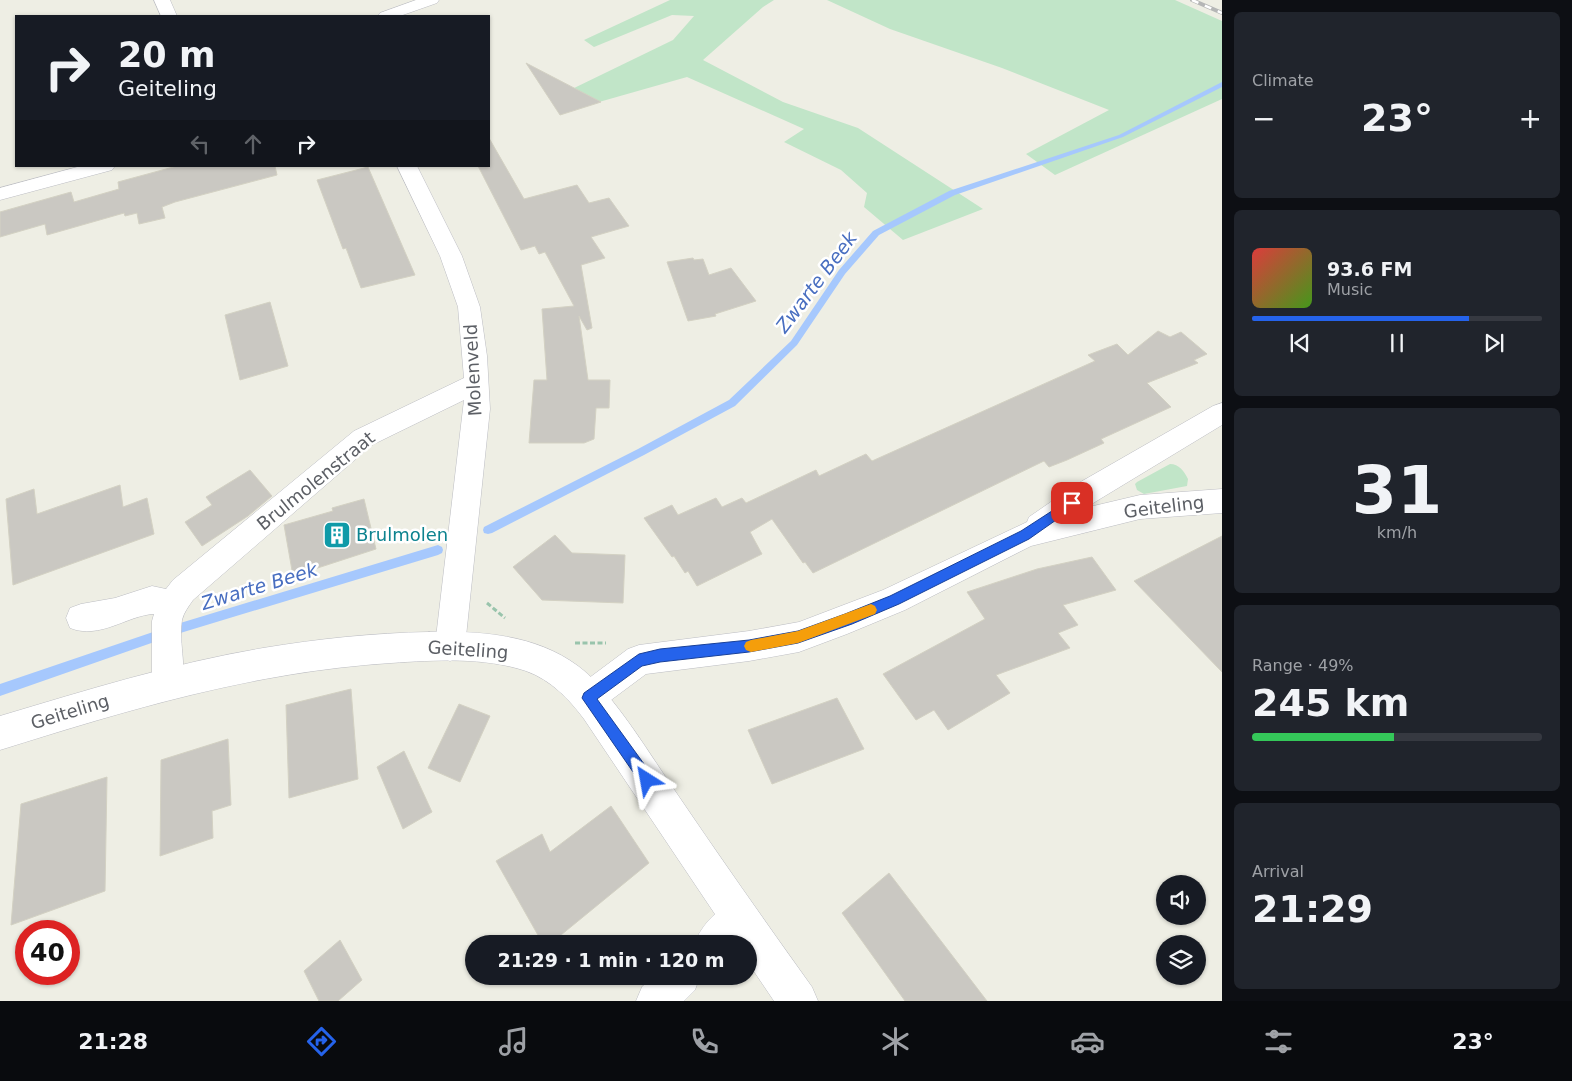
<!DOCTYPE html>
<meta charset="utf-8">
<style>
body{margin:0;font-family:"DejaVu Sans",sans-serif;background:#20242c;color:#f1f3f6;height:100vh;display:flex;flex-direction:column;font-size:19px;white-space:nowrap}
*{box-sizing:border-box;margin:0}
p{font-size:16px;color:#9ea1a6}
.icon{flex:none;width:28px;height:28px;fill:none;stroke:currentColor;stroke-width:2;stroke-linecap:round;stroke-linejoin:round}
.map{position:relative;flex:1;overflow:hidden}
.details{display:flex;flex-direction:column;gap:12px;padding:12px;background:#0d0f14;width:350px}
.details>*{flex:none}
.top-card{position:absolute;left:15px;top:15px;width:475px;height:152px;border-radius:0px;box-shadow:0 1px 4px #0004;background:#171b24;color:#f1f3f6;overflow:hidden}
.tools{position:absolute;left:1156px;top:875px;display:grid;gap:10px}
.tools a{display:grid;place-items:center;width:50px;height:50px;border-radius:50%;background:#171b24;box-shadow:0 1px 4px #0004;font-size:25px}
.speed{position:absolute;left:15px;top:920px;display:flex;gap:10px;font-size:25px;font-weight:700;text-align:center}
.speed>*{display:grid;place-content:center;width:65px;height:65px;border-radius:50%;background:#171b24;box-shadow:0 1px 4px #0004;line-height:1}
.speed .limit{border:8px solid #d22;background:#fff;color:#111}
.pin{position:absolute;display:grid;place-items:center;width:42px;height:42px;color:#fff;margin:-21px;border-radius:10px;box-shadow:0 2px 8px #0006}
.me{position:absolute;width:55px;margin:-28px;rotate:326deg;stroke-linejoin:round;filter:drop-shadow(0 0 4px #0008)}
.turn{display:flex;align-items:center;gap:18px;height:105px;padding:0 20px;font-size:22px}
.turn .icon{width:65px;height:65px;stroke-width:2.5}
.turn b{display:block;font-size:35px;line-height:42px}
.lanes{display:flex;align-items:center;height:48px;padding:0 20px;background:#0003;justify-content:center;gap:25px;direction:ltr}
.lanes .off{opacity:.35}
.big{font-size:38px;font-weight:600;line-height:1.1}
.details .tile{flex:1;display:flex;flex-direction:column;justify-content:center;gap:8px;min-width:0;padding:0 18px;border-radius:8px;background:#20242c}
.details .dial{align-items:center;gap:0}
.dial b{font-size:65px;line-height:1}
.song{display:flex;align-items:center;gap:15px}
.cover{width:60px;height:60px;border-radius:8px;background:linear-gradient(135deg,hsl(0 70% 55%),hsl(100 70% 35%))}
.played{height:5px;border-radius:2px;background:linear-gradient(90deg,#2563eb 75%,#363941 75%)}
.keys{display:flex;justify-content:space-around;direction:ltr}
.heat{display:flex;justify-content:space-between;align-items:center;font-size:28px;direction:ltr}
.charge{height:8px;border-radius:4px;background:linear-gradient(90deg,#34c759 49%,#363941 0)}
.trip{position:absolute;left:465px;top:935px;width:292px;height:50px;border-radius:25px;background:#171b24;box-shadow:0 1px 4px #0004;font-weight:600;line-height:50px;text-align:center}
.dock{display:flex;height:80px;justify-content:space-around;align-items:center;background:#090b0e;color:#9ea1a6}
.dock .icon{width:35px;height:35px}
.dock .active{color:#2563eb}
.dock b{font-size:22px;color:#f1f3f6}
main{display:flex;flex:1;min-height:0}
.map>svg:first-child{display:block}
.green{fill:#c1e5c8}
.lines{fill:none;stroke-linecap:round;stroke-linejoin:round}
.stream{fill:#a6c8fd;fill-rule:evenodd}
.building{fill:#cac8c2;stroke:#d3d1c3}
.minor-casing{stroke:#bcbdc3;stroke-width:1}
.tertiary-casing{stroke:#bcbdc3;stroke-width:1}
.path{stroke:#99c4ac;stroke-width:3;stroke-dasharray:5 2.5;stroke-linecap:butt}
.minor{fill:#fff;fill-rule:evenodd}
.tertiary{fill:#fff;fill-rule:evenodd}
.rail-casing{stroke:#b5b6b6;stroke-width:4}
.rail{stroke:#fff;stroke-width:2.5;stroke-dasharray:7;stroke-linecap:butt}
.route{fill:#2563eb;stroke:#184099}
.slow{fill:#f59e0b}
.labels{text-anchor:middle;stroke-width:5;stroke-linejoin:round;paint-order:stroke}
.street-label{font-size:18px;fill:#5c5f65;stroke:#fff}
.culture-label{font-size:18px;fill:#0d838f;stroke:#fff;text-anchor:start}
.water-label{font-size:19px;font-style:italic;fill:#486ec0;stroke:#fff}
</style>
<main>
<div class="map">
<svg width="1222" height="1001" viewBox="0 0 1222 1001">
<rect width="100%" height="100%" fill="#eeeee4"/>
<path class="green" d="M670,0H774L763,7L703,60L783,102L858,128L983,209L903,240L864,207L867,193L841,170L784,142L804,129L687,77L592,104L570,90L673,40L694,16L672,15L594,47L584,40Z
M827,0H1175L1222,21V99L1055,175L1026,154L1109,110L1002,68L890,29Z
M1170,464C1179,464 1184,471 1188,479L1187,486L1144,494L1137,490L1135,484L1137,482Z"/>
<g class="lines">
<path class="stream" d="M1222,82V87L1123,137L955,195L879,235L845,274L797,345L735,406L644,455L492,533L488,534L484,533L483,530L484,527L638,449L729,400L791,341L839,270L873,231L949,191L1119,135Z
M438,545L442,547L443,550L442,553L438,555L177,634L173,633L171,629L173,625L177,624Z
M156,631L160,632L162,636L160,640L0,696V684Z"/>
</g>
<path class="building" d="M526,63L601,102L560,115Z
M489,138L524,199L577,185L589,203L609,198L629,226L591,237L605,258L581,265L592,328L587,330L579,316L588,380H610L609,408H596L594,439L584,443H529L534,380H547L542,309L574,306L545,252L539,254L535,246L521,250L478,166H489Z
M177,166H275L277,175L175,202L162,207L165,218L139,224L137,213L125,216L124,213L47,235L45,224L0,237V212L71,192L74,202L119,189L118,182Z
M368,167L415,275L361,288L346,248L343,249L317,180Z
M693,258L694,260L703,259L709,275L731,268L756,301L715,314L716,316L688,321L667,262Z
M270,302L288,366L240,380L225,315Z
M1158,331L1170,337L1181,332L1207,354L1194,360L1198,363L1147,383L1171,407L1101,439L1104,443L1067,460L1049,467L1044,461L813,573L805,562L803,563L772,519L750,532L762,554L697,586L688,571L685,573L674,556L672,557L644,518L672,505L678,515L716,498L722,507L742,498L746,503L816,470L819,476L866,454L872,461L1095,361L1088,355L1117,344L1128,355Z
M250,470L272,496L248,516L202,546L185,522L212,505L206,497Z
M120,485L123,507L147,498L154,534L13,585L6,499L34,489L37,514Z
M364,499L376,549L293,576L284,525L333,511L332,508Z
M555,535L572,553L625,555L623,603L542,600L513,567Z
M1222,536V672L1134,581Z
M1092,557L1116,590L1063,605L1078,625L1058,633L1070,648L996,675L1010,693L948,730L934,710L916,720L883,674L985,619L967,592L1037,569Z
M351,689L358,779L289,798L286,705Z
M837,698L864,749L772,784L748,730Z
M459,704L490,716L460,782L428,768Z
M228,739L231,805L212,811L213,838L160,856L161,760Z
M404,751L432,812L403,829L377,767Z
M107,777L105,891L11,925L21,804Z
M611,806L649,863L550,944H543L496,861L542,834L550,852Z
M889,873L987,1001H905L842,913Z
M340,940L362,980L338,1001H319L304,971Z"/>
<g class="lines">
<g class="minor-casing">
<path id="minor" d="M154,0H170L177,16H161Z
M416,0H439L437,3L400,16H378L380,13Z
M81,166H115L112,170L0,200V188Z
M397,166H417L462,256L480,307L487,356L490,409L465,646L461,656L450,661L439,656L435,646L464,400L372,445L193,600C189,606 184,612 182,620C178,645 189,671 179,695L168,700L157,695L152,684V621L154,614C128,615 100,640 70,628L66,618L70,608L81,604L115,598L152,586L166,589L173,580L354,431L464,378L458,307L440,256Z
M1222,403V425L1085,508L1140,495L1222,489V513L1140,519L1031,546L905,610L847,634L799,652L749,661L646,674L599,709L588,714L577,709L572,698L577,687L628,649L639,645L749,631L799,622L883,590L1027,522L1029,517L1077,484L1213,406Z
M739,899L752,905L758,918L752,931L740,944H694C702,924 719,907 739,899Z
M653,976H700L695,990L684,1001H636L642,987Z"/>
</g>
<g class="tertiary-casing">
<path id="tertiary" d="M429,632C480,631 535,634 578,666C611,690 647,750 671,785C717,853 764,920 812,987L818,1001H774L749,964V944H735L584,719C569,699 551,680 526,671C484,657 435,660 391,663C253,672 131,709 0,750V716C87,690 174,663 263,648C318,639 373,633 429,632Z"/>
</g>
<path class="path" d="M487,603L505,618
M575,643H606"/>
<use href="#minor" class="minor"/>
<use href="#tertiary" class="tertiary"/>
<g class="rail-casing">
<path id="rail" d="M1192,0L1222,13"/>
</g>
<use href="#rail" class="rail"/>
</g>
<path class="route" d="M1072,498L1076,499L1077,503L1076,506L1029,539L899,604L852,624L798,643L749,652L660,662L642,666L597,699L652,775L654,780L652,785L647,787L642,785L582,698L584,693L639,654L660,649L749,640L798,631L845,614L890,596L1021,531Z"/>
<path class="slow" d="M871,604L875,606L877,610L875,614L798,643L751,652L746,650L744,646L746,642L751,640L798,631Z"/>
<defs>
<g id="building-square" transform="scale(1.4375)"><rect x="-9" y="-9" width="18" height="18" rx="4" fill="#0f9aa8" stroke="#fff"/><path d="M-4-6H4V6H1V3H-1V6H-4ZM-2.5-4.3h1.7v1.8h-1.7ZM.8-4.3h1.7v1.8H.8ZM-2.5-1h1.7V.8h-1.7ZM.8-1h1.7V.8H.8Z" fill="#fff"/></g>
</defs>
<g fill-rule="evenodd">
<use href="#building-square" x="337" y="535"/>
</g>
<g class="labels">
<g class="street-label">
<text transform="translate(473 370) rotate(-93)" y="6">Molenveld</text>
<text transform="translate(316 481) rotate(-39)" y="6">Brulmolenstraat</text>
<text transform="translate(1164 507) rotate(-7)" y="6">Geiteling</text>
<text transform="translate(468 650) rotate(4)" y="6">Geiteling</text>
<text transform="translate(70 712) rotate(-17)" y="6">Geiteling</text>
</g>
<g class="culture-label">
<text x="356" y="541">Brulmolen</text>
</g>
<g class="water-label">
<text transform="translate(816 282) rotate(-53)" y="7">Zwarte Beek</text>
<text transform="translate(259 586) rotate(-17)" y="7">Zwarte Beek</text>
</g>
</g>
</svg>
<div class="tools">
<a><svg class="icon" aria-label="sound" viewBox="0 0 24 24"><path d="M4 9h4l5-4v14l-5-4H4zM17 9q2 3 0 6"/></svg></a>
<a><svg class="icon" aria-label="layers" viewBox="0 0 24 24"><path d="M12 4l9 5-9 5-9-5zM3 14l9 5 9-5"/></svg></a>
</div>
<div class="speed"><div class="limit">40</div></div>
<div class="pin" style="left:1072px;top:503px;background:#d93025"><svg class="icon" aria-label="arrive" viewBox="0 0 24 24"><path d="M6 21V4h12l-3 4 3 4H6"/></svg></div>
<svg class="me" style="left:647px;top:780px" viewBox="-20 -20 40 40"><path d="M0-17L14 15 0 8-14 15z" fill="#2563eb" stroke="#fff" stroke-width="4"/></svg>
<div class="trip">21:29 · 1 min · 120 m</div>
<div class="top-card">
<div class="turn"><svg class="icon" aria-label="right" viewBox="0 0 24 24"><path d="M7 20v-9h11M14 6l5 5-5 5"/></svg><div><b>20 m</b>Geiteling</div></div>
<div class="lanes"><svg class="icon off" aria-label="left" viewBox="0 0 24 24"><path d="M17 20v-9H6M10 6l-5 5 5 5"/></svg><svg class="icon off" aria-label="ahead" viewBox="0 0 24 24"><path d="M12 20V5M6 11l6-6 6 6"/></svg><svg class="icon" aria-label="right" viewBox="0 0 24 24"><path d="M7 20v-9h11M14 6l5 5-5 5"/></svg></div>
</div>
</div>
<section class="details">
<div class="tile"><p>Climate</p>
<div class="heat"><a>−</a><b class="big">23°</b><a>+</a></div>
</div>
<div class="tile">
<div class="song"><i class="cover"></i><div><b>93.6 FM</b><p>Music</p></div></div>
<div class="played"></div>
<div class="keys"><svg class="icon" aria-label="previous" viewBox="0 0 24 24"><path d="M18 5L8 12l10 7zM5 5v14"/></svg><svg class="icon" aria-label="pause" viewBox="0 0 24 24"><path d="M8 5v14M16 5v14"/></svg><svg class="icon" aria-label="next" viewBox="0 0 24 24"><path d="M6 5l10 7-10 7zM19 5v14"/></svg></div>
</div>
<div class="tile dial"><b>31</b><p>km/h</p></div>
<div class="tile"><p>Range · 49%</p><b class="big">245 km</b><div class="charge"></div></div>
<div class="tile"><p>Arrival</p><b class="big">21:29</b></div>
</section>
</main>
<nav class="dock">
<b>21:28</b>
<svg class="icon active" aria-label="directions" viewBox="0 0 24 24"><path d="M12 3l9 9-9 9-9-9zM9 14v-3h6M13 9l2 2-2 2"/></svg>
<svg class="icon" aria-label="music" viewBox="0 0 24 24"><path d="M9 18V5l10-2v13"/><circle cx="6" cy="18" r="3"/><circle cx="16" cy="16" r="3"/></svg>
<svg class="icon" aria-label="phone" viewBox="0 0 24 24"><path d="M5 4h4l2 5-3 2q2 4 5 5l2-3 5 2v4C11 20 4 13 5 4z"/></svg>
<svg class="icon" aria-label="climate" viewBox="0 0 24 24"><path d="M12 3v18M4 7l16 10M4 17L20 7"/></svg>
<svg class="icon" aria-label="car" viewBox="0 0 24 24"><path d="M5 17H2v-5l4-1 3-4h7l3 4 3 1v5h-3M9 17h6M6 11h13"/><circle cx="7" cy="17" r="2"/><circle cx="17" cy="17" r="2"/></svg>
<svg class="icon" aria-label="filters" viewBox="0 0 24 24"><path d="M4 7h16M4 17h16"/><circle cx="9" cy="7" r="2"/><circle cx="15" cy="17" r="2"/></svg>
<b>23°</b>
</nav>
